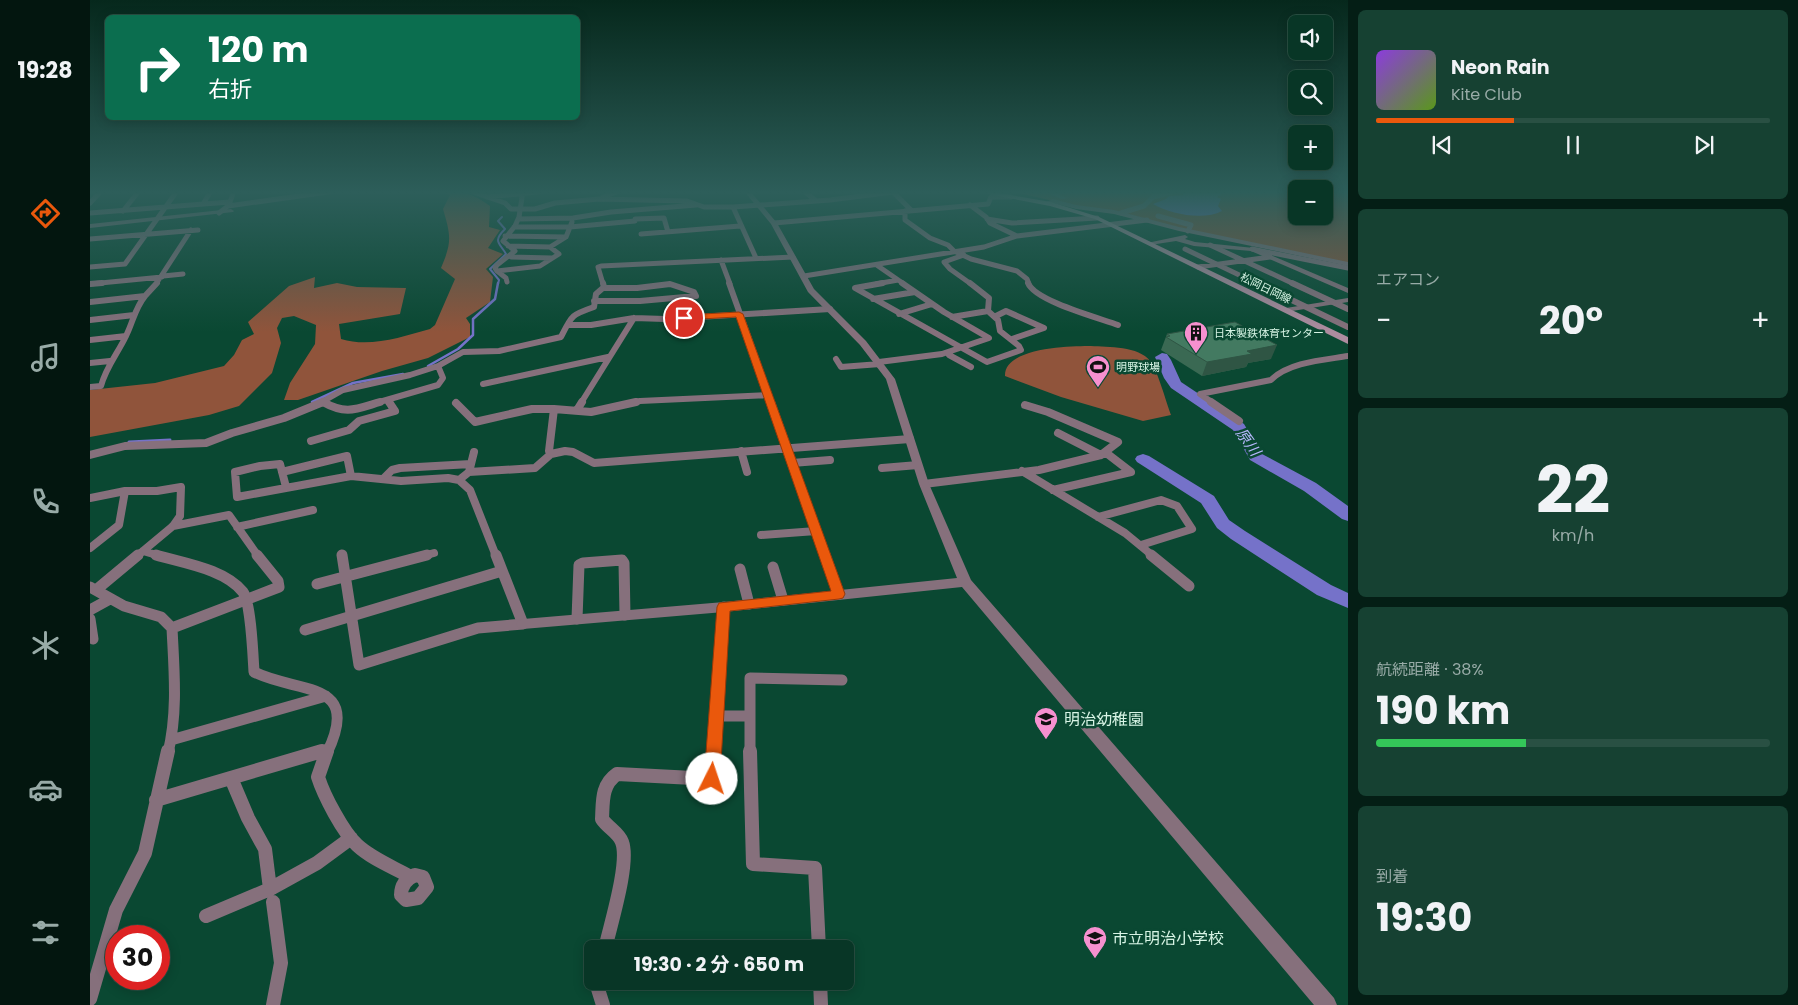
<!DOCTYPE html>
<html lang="ja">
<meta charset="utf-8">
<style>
body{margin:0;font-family:Poppins,"Noto Sans JP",sans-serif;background:#164132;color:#f1f3f6;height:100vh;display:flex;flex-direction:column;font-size:19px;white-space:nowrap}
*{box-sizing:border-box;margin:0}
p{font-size:16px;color:#98aba7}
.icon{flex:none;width:28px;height:28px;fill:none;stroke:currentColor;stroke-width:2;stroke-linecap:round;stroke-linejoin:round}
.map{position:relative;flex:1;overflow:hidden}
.details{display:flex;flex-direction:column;gap:10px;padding:10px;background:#041e15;width:450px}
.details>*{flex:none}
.banner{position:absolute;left:15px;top:15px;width:475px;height:105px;border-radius:8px;box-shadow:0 2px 12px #0003,0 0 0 1px #295043;background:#0b6e4f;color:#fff;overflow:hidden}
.buttons{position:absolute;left:1198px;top:15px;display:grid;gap:10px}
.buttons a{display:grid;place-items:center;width:45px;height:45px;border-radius:8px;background:#083626;box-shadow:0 2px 12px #0003,0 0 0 1px #295043;font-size:25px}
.speed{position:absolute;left:15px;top:925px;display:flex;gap:10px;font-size:25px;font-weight:700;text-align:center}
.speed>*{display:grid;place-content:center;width:65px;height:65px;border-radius:50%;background:#083626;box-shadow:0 2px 12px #0003,0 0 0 1px #295043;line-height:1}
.speed .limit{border:8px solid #d22;background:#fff;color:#111}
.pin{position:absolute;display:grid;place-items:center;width:42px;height:42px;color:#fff;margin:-21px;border:2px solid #fff;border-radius:50%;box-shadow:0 1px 5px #0007}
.me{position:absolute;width:55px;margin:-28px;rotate:4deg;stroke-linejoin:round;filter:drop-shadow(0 0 4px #0008)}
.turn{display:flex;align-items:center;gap:18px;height:105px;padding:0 20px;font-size:22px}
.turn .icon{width:65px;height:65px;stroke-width:2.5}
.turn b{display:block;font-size:35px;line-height:42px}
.big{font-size:38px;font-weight:700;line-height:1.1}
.details .widget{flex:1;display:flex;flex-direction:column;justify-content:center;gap:8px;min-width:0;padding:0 18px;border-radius:8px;background:#164132}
.details .dial{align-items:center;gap:0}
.dial b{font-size:65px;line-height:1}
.song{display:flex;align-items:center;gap:15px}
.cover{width:60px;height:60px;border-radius:8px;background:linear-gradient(135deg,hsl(270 70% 55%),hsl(90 70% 35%))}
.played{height:5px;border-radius:2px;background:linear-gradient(90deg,#ea580c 35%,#295043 35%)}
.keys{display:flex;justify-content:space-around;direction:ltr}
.heat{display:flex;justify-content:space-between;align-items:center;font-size:28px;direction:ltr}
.charge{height:8px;border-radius:4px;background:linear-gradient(90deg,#34c759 38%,#295043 0)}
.trip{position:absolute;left:494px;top:940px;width:270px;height:50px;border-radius:8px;background:#083626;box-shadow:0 2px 12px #0003,0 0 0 1px #295043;font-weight:700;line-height:50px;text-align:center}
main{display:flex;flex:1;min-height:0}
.menu{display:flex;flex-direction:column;width:90px;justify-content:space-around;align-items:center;background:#03160f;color:#98aba7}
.menu .icon{width:35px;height:35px}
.menu .current{color:#ea580c}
.menu b{font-size:22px;color:#f1f3f6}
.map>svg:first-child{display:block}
.green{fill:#90543b}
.water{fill:#7572c9}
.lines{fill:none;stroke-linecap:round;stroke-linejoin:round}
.stream-far2{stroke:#7572c9;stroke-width:2}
.stream-far1{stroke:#7572c9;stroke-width:2.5}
.stream{stroke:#7572c9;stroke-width:3}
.river{fill:#7572c9;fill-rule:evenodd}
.minor-far4{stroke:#86707c;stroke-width:5}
.minor-far3{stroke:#86707c;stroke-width:6}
.minor-far2{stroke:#86707c;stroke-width:8}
.minor-far1{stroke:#86707c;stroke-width:11}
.minor{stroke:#86707c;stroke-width:14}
.tertiary{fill:#86707c;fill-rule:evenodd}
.secondary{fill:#ae8c9f;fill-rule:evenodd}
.wall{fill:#3a6953}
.shaded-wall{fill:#2f5544}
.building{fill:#437a61;stroke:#2f5544}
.route{fill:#ea580c;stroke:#983908}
.labels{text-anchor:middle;stroke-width:5;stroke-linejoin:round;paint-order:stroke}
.far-street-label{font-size:11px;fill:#d7f4e5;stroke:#0a4832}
.far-poi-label{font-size:11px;fill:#d7f4e5;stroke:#0a4832;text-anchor:start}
.water-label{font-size:15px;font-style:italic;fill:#b6b7fc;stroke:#0a4832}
.near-poi-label{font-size:16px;fill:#d7f4e5;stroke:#0a4832;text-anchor:start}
</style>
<main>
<nav class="menu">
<b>19:28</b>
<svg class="icon current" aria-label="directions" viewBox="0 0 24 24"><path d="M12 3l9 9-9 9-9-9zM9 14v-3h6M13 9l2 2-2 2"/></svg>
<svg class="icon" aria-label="music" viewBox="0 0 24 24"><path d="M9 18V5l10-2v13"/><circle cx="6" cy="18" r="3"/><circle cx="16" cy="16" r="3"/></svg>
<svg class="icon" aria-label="phone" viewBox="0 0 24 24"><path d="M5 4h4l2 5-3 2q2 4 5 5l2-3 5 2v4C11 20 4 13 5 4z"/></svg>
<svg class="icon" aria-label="climate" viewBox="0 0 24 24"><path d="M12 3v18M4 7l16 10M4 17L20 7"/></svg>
<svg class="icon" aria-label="car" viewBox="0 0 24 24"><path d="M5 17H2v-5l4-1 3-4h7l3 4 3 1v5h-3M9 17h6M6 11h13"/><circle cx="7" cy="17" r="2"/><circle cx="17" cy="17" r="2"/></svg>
<svg class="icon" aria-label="filters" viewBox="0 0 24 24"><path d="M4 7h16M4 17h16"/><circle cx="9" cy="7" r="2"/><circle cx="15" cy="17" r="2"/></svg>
</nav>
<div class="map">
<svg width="1258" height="1005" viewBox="0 0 1258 1005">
<rect width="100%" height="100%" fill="#0a4832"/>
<path class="green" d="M356,191C375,191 385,195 400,206L399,227L410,230L398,248L413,254L396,269L403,277L400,302L376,318L380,324V337L338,358L292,371L208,400H194L200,383L225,344L226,325L204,316L192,318L187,328L191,343L182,373L149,406L119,415L0,437V390L65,383L134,366L144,355L152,340L164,334L158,322L199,286L225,277L224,288L247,283L267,287L316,288L310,314L249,324L251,339C280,348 311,337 340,329L345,325L365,279L351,268C362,242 361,236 353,209L360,195L354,193Z
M921,191H1206V216H1234V191H1258V263L1096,230L1038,214L985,206Z
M1001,346C1018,347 1049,346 1060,361C1068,371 1076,402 1081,415L1053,421L971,397L915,376C914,347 982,346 1001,346Z"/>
<path class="water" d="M1093,191H1135L1127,197L1131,199L1128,206L1132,211C1113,221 1081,214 1063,204L1076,199L1079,196L1093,195Z"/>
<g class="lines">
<path class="stream-far2" d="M408,284L409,280L400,269L416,254C410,243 402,242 415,229L408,221L412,217"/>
<path class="stream-far1" d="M338,366L368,349L383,335V319L405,299L408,283
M222,402L263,383L313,374"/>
<path class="stream" d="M39,442L80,440"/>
<path class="river" d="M1072,353L1077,354L1081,360L1091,382L1154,424L1172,454L1226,483L1258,506V521L1252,519L1214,491L1160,460L1143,430L1081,388L1074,378L1065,357Z
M1053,454L1059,456L1124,496L1139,520L1155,531L1241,585L1258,593V608L1227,595L1141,539L1127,528L1111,503L1047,462L1045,459L1047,456Z"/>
<path class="minor-far4" d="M380,191L415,203L421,209H445L465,203L509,199L597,201L614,207H643L740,200L803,192
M714,191L725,200
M802,191L821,210
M397,197L456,191
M513,197L529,191
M140,202L144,191
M0,203L11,191
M113,204L140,202L138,206
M880,205L896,217L900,223L927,236
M643,207L666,258
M33,211L49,191
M815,211V220L840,238L858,245L864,251L881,259L927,271L937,279L939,284
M0,213L113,204L121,191
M129,213L138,206L245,191
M1031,213L1054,206L1063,197L1086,191
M1068,216L1101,225L1098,231
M428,219L483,218L521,212L606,205
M897,219L922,223L1007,218
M684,223L898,204L901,197H921
M424,227H480L545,221V219L574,218L578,232
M551,234L650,226
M415,236L475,237
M0,239L108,230
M1120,245L1204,284
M418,246L460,247
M1095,249L1168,284
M1162,249L1258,268
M874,255L854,262L860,269L881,284
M421,257L462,258
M631,260L640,284
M788,266L814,284
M0,267L35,264L87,191
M1108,267L1180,257
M407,271L405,268L407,265L425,251L413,241L425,226L429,217L433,191
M73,276L93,274
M714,276L894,247L927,236L1057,220
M417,282L416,278L407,271L450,266L469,254L460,247L476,237L482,222
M0,284L72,277
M66,284L101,230
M513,284L508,267L511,266L703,257
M786,284L808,280"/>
<path class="minor-far3" d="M639,283L682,403
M793,283L765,288L897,362L931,350L929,346L910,331L908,320L898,311
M938,283C945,301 1009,318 1028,325
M1166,283L1258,327
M1202,283L1258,309
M0,284L12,283
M55,296L67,283
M783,299L825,292
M504,301H550L606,296L604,292L580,284L547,288H513
M0,302L55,296C45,308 43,322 36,336C28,353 16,367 11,386L0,387
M809,314L842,304
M906,316L916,311L954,328L922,339
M862,317L898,311L899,298L880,283
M0,320L44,315
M478,325H501L544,318L575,319L740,309
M0,340L36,336
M859,355L881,367
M746,359L751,367L790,364
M789,362L852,354L899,338L854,312L812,283
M0,363L20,361
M393,384L518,357
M298,400L300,403
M233,402L235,403
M230,403L253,390L320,375L348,366L373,352L409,351L471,337C482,315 481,315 504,307L506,294L514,287L513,283
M286,403L348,385L353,378L348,366
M491,403L544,318
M541,403L550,401L678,395
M1123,403L1110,394L1181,380C1199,362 1234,360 1258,356"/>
<path class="minor-far2" d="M233,402C256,415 266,409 290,402
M681,402L736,556
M1121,402L1149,421
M366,403L385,422L442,409H464
M487,410L492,402
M968,433L1011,455
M221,441L259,430L269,421L305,411L299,402
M651,451L657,472
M461,454L459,451L464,409L501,412L546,402
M0,455L35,446L116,443L142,433L194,418L233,402
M702,463L740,460
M792,468L828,465
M932,471L1035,533L1063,556
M192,472L257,456L261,476
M379,472L445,468L461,454L475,451L483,452L504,463L820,439
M294,478L302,470L310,468L381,464
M369,480L379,472L384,452
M834,484L949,470L1011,455L1028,442L958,412L935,405
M196,487L190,464L170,466L145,472L147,497L261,476L311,481L358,478L369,480L380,490L406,556
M963,490L1041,472L1015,452
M0,498L35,491H67L91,487L90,516L83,526L47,556
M1008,517L1071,500L1087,506L1102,529L1051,545
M83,526L139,515L168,556
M147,527L223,510
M671,535L726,531
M0,548L29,525L35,491
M53,551L70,556
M333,556L344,553"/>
<path class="minor-far1" d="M66,555C93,563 135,569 153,592C161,603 163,656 164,672C207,694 273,679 237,753
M252,555L269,665L388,628L433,624L406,555
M735,555L749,594
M1061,555L1099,586
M683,567L693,600
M650,569L659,604
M227,584L337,555
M0,587L34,606L71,617L82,628C84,670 88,712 78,753
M6,590L48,555
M0,610L20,599
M0,619L3,639
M487,619L489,565L493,563L532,560L534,563L535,615
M82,628L189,587L188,581L167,555
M215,630L412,571
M626,716H659
M81,740L236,696
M228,753L237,750
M624,753L634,607
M660,753V678L752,680"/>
<path class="minor" d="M237,751L228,777C234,796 253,832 267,845C282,859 303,867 321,877
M660,751L663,864L725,868L729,949
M141,778L158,818L175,849L180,889L227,863L261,838
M66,800L232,751
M325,875L333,877L337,887L328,898L316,900L311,895C311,885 316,879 325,875Z
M183,902L191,963L183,1005
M116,916L180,889
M515,949C520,926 540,863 532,842C529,833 517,827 512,819C513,802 511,785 527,774L622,779L624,751
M509,981L508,989L513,1005
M730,981L731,1005
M0,999L26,910L55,853L78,751"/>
<path class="tertiary" d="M654,191H660L687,223L724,289L776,341L805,379L839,484L881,580L1244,998L1247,1005H1224L872,587L634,612L433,629L428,627L426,624L428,621L433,619L634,602L867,578L829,484L796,379L770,345L718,292L681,224Z
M952,191H960L977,198L972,199Z
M963,199L986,205L1024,210L1089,227L1258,262V266L1089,231L1024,214L986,209L963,203L957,205L954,203Z
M141,209L144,211L143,212L0,228V224Z
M1095,235L1098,237L1095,239L1105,242L1164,248L1258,288V293L1161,251L1104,246L1086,241L1060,245L1057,243Z
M1258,298V302L1196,312L1192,310L1196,308Z"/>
<path class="secondary" d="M883,191H897L961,202L1009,217L1258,337V344L1005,219L960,206Z"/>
</g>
<path class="wall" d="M1077,334L1181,359L1158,363L1156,367L1112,376L1071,350Z"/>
<path class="shaded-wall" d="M1187,345L1181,359L1158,363L1156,367L1112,376L1117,362L1157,351Z"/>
<path class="building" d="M1145,322L1187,345L1157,351L1162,354L1117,362L1076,337L1080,336L1077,334Z"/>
<linearGradient id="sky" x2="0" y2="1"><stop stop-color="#06281c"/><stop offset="0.58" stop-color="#2d5e5a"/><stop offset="1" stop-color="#2d5e5a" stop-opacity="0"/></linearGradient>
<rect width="1258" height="332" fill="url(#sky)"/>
<path class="route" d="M649,312L653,314L755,594L753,598L749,599L640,611L630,779L628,784L622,786L616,784L614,779L627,607L629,603L741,591L646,317L594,320L589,318L594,315Z"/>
<defs>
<g id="building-pin" transform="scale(1.25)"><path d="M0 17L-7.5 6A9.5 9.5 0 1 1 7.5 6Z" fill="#f690cf" stroke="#0a4832"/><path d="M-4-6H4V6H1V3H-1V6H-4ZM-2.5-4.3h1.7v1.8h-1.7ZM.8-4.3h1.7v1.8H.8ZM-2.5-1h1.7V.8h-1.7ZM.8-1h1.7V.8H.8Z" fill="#111"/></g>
<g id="stadium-pin" transform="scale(1.25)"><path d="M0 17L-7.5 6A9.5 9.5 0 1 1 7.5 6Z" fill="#f690cf" stroke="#0a4832"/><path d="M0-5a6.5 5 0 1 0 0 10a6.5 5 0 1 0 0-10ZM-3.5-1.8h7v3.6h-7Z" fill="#111"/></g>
<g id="school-pin" transform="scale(1.25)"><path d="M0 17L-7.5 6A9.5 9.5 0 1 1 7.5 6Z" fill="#f690cf" stroke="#0a4832"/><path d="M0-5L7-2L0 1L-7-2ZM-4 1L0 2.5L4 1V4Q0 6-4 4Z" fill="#111"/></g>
</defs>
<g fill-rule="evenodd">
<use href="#building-pin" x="1106" y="333"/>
<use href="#stadium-pin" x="1008" y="367"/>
<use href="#school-pin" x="956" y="719"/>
<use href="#school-pin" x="1005" y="938"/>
</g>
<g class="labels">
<g class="far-street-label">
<text transform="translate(1176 288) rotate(26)" y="4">松岡日岡線</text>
</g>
<g class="far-poi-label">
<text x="1124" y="337">日本製鉄体育センター</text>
<text x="1026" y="371">明野球場</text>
</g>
<g class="water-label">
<text transform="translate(1158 442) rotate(54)" y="5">原川</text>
</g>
<g class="near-poi-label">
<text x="974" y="725">明治幼稚園</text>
<text x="1022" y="944">市立明治小学校</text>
</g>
</g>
</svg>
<div class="buttons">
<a><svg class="icon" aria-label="sound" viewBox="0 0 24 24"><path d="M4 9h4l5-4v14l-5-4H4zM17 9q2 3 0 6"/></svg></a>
<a><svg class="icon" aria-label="search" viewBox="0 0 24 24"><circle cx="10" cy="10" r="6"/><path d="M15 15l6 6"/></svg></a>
<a>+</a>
<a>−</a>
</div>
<div class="speed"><div class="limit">30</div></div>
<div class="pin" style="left:594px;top:318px;background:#d93025"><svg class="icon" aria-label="arrive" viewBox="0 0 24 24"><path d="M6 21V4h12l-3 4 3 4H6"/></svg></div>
<svg class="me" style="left:622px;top:779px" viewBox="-20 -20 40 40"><circle r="19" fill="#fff"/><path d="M0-13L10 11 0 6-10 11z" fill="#ea580c"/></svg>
<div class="trip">19:30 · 2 分 · 650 m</div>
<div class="banner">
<div class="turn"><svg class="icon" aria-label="right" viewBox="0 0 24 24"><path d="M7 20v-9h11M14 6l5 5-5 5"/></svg><div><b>120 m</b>右折</div></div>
</div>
</div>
<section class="details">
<div class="widget">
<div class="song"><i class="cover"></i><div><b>Neon Rain</b><p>Kite Club</p></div></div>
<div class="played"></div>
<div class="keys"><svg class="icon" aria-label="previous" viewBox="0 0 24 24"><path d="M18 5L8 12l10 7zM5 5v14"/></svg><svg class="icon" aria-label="pause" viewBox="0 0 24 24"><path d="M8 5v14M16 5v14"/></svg><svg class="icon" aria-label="next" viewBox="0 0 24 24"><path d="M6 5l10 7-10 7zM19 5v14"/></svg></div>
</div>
<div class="widget"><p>エアコン</p>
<div class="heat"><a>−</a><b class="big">20°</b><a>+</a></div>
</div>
<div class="widget dial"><b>22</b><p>km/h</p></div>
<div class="widget"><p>航続距離 · 38%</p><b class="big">190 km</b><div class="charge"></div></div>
<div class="widget"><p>到着</p><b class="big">19:30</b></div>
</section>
</main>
